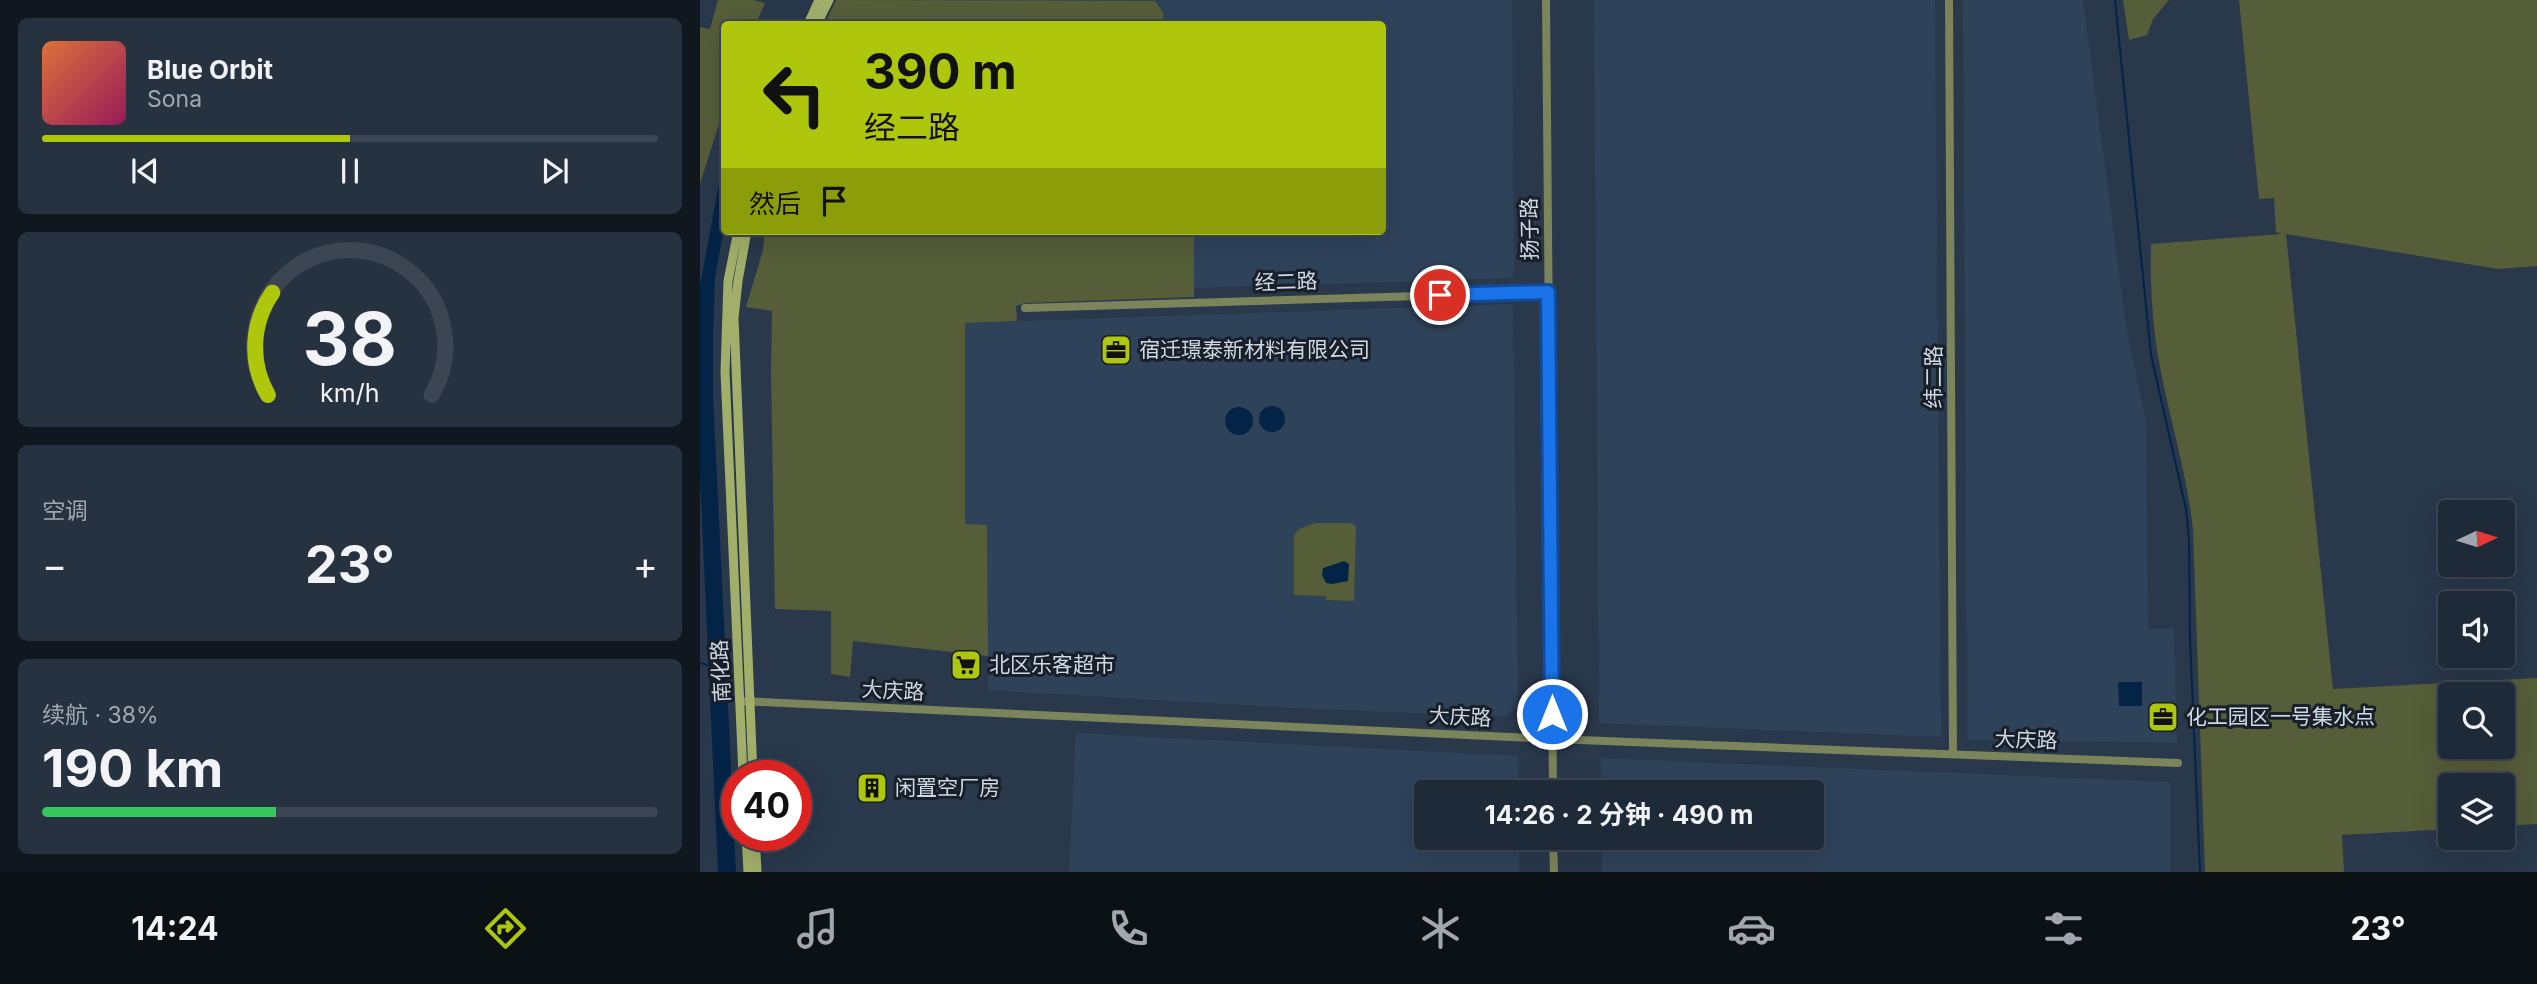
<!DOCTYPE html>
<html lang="zh">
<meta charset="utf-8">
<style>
body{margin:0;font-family:Inter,"Noto Sans SC",sans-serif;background:#273240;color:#f1f3f6;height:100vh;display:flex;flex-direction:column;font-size:26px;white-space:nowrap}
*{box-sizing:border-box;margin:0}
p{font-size:23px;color:#a1a7ae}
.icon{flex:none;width:38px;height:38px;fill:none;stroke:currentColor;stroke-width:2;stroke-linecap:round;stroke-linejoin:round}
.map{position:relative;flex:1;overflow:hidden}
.drawer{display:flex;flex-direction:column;gap:18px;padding:18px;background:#11171f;width:700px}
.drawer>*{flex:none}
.guide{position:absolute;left:21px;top:21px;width:665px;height:214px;border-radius:7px;box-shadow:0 7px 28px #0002,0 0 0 2px #3c4653;background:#aec60c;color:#111;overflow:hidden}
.needle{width:46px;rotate:86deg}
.tools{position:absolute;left:1738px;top:500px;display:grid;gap:14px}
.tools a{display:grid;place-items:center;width:77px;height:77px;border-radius:7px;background:#1f2a38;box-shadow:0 7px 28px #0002,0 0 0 2px #3c4653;font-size:35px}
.speed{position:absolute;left:21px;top:760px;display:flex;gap:14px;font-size:35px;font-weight:700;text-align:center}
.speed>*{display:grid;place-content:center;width:91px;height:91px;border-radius:50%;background:#1f2a38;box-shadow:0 7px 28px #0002,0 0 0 2px #3c4653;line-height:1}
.speed .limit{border:10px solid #d22;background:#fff;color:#111}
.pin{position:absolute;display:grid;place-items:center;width:60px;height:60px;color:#fff;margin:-30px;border:4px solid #fff;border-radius:50%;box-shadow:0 2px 7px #0007}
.me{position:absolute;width:77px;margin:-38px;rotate:0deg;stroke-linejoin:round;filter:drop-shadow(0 0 5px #0008)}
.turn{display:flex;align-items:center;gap:24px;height:147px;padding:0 28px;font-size:32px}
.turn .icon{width:91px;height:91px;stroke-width:2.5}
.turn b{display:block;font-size:49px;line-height:60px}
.then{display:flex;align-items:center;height:66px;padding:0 28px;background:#0003;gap:14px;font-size:26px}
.big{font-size:52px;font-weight:700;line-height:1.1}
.drawer .widget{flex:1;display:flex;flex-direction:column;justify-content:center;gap:10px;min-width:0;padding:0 24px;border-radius:10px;background:#273240}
.drawer .dial{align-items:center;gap:0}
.dial svg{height:182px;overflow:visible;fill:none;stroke:#3c4653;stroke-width:7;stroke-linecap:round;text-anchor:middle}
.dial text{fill:#f1f3f6;stroke:none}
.song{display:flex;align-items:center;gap:21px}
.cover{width:84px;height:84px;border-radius:10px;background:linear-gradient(135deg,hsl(20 70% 55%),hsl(330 70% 35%))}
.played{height:7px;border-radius:4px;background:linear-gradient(90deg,#aec60c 50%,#3c4653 50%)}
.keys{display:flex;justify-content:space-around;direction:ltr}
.heat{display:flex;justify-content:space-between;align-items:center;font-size:38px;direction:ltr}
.charge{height:10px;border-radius:5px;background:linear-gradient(90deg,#34c759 38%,#3c4653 0)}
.trip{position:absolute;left:714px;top:780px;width:410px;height:70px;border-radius:7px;background:#1f2a38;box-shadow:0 7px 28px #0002,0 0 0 2px #3c4653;font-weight:700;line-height:70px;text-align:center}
.tabs{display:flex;height:112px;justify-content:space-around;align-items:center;background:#0c1116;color:#a1a7ae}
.tabs .icon{width:49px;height:49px}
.tabs .selected{color:#aec60c}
.tabs b{font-size:32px;color:#f1f3f6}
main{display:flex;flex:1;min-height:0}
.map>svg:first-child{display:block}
.built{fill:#2e425a}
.green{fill:#565d39;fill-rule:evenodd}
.water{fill:#042447}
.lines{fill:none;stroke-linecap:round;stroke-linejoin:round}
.stream{stroke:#042447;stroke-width:2}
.tertiary{stroke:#7b845a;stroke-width:8}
.secondary{stroke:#a1af6b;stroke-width:9}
.route-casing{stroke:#114b97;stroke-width:18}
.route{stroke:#1a73e8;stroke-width:12}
.labels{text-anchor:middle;stroke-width:6;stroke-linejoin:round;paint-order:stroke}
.street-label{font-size:21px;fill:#cfd9e5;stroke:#181f28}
.poi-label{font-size:21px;fill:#cfd9e5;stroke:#181f28;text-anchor:start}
</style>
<main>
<section class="drawer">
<div class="widget">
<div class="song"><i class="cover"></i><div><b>Blue Orbit</b><p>Sona</p></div></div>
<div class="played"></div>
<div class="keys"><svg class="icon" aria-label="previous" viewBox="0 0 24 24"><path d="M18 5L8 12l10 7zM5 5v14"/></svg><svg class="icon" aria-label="pause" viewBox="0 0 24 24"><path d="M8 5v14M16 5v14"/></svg><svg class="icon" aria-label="next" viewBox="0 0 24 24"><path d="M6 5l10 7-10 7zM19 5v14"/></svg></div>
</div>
<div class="widget dial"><svg viewBox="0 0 100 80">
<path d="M14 69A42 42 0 1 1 86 69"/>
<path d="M14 69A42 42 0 0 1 16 24" stroke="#aec60c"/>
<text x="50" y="56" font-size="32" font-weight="700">38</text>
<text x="50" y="72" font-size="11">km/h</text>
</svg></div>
<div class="widget"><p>空调</p>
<div class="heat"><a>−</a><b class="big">23°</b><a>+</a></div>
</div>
<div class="widget"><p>续航 · 38%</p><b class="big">190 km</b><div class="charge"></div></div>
</section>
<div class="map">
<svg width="1837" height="872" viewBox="0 0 1837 872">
<rect width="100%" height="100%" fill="#29384b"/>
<path class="built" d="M223,0H812L814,278L494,288V231H682V24H217Z
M894,0H1235L1241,737L899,723Z
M1263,0H1383L1426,325L1446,421L1448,629H1474L1477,743L1267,740Z
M813,304L818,705L812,712L805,717L594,708L288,690L287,525H265V323Z
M376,733L818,756L819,793H726V838H819V872H369Z
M901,758L1470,782V872H902L901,838H1111V793H901Z"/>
<path class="green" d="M18,0H53L65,3L56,24H24V108L0,184V27L10,29Z
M136,0L455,1L463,12L464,24H125Z
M1423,0H1469L1453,19L1447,35L1429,40Z
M1539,0H1837V266L1798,269L1586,234L1633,689L1837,678V824L1803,826L1802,786H1750V829L1642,835L1644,872H1505L1493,530C1487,471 1468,415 1458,356C1452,319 1450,282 1451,244L1582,234L1576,232L1574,198L1559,199ZM1750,695H1802V747H1750Z
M65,231H494V297L326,303L316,306L317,321L265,323V524L287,525L288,656L153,641L150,677L131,674V611L75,609L71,373L72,311L46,307L63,250Z
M615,523H651L656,526L654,601L626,600V596L594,595V535L599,529Z"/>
<path class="water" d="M24,157V228L15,278L13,331V396L36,872H18L0,477V285Z
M559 419a13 13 0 1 1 26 0a13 13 0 1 1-26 0Z
M525 421a14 14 0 1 1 28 0a14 14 0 1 1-28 0Z
M644,561L649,564L648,581L632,584L626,583L622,575L623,568Z
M1418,682H1442V706H1419Z"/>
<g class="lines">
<path class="stream" d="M1415,0L1451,355L1486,509L1489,540L1490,639L1500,872
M0,663L8,665"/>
<path class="tertiary" d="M846,0L853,793
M1249,0L1253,754
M325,308L848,292
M40,701L853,739L1478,763
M853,838L854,872"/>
<path class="secondary" d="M108,24L119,0
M117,24L129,0
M38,231L28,281L25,372L43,775
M47,231L38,281L34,318L53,775
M46,835L48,872
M55,835L57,872"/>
</g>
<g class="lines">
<g class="route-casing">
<path id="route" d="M740,295L848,292L852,714"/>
</g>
<use href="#route" class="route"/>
</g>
<defs>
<g id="office-square" transform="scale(1.575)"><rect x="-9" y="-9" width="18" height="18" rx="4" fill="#aec60c" stroke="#181f28"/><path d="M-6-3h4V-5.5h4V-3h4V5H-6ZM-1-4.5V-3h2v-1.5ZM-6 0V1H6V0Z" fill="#111"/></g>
<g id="supermarket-square" transform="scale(1.575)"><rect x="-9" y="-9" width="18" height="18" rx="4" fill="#aec60c" stroke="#181f28"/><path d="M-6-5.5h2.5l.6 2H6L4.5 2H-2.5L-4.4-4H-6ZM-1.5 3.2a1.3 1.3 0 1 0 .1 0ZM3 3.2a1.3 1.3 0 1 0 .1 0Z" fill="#111"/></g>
<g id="building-square" transform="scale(1.575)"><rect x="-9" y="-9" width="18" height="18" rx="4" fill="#aec60c" stroke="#181f28"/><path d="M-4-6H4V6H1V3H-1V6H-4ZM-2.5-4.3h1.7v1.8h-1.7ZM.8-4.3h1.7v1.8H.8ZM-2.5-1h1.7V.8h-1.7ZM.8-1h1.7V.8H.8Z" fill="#111"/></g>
</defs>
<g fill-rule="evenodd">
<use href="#office-square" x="416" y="350"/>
<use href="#supermarket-square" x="266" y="665"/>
<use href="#office-square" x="1463" y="717"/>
<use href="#building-square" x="172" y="788"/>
</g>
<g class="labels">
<g class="street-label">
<text transform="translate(830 229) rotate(-91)" y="7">扬子路</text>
<text transform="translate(586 282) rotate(-2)" y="7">经二路</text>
<text transform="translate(1234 377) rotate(-90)" y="7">纬二路</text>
<text transform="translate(21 671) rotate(-93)" y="7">南化路</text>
<text transform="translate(193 691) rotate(3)" y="7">大庆路</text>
<text transform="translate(760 717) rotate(3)" y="7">大庆路</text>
<text transform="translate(1326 740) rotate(2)" y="7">大庆路</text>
</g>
<g class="poi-label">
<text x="439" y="357">宿迁璟泰新材料有限公司</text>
<text x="289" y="672">北区乐客超市</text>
<text x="1486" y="724">化工园区一号集水点</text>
<text x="195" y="795">闲置空厂房</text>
</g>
</g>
</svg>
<div class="tools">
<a><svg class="needle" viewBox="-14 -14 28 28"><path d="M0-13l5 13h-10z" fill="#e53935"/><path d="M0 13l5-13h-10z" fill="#a1a7ae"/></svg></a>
<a><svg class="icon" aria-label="sound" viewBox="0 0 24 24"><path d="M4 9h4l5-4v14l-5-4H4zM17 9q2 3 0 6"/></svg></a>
<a><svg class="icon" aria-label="search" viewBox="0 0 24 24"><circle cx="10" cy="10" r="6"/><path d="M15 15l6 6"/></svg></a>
<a><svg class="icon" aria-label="layers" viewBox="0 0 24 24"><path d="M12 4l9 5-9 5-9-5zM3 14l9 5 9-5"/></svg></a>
</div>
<div class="speed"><div class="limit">40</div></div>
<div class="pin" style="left:740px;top:295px;background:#d93025"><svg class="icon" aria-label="arrive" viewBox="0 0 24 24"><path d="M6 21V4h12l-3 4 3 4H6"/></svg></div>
<svg class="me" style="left:852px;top:714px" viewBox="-20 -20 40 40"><circle r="17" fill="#1a73e8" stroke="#fff" stroke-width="3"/><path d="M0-11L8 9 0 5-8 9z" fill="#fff"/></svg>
<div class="trip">14:26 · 2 分钟 · 490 m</div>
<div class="guide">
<div class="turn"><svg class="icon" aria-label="left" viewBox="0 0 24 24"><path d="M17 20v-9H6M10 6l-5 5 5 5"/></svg><div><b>390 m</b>经二路</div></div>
<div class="then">然后<svg class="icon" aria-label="arrive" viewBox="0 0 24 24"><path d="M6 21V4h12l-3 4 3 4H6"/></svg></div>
</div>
</div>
</main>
<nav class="tabs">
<b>14:24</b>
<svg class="icon selected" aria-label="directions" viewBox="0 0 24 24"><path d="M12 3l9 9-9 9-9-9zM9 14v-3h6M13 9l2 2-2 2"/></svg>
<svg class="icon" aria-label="music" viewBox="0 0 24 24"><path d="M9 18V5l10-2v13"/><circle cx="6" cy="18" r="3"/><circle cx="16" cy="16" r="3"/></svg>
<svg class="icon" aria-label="phone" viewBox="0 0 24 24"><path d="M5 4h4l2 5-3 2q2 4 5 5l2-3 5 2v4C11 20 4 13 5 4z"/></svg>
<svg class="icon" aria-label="climate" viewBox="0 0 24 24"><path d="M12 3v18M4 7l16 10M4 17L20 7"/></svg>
<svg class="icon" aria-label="car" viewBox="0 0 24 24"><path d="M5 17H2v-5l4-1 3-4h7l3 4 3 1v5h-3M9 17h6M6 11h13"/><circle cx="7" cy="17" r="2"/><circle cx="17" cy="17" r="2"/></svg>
<svg class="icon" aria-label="filters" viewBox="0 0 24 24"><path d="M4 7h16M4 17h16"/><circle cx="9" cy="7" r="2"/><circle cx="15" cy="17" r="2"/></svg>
<b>23°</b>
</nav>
